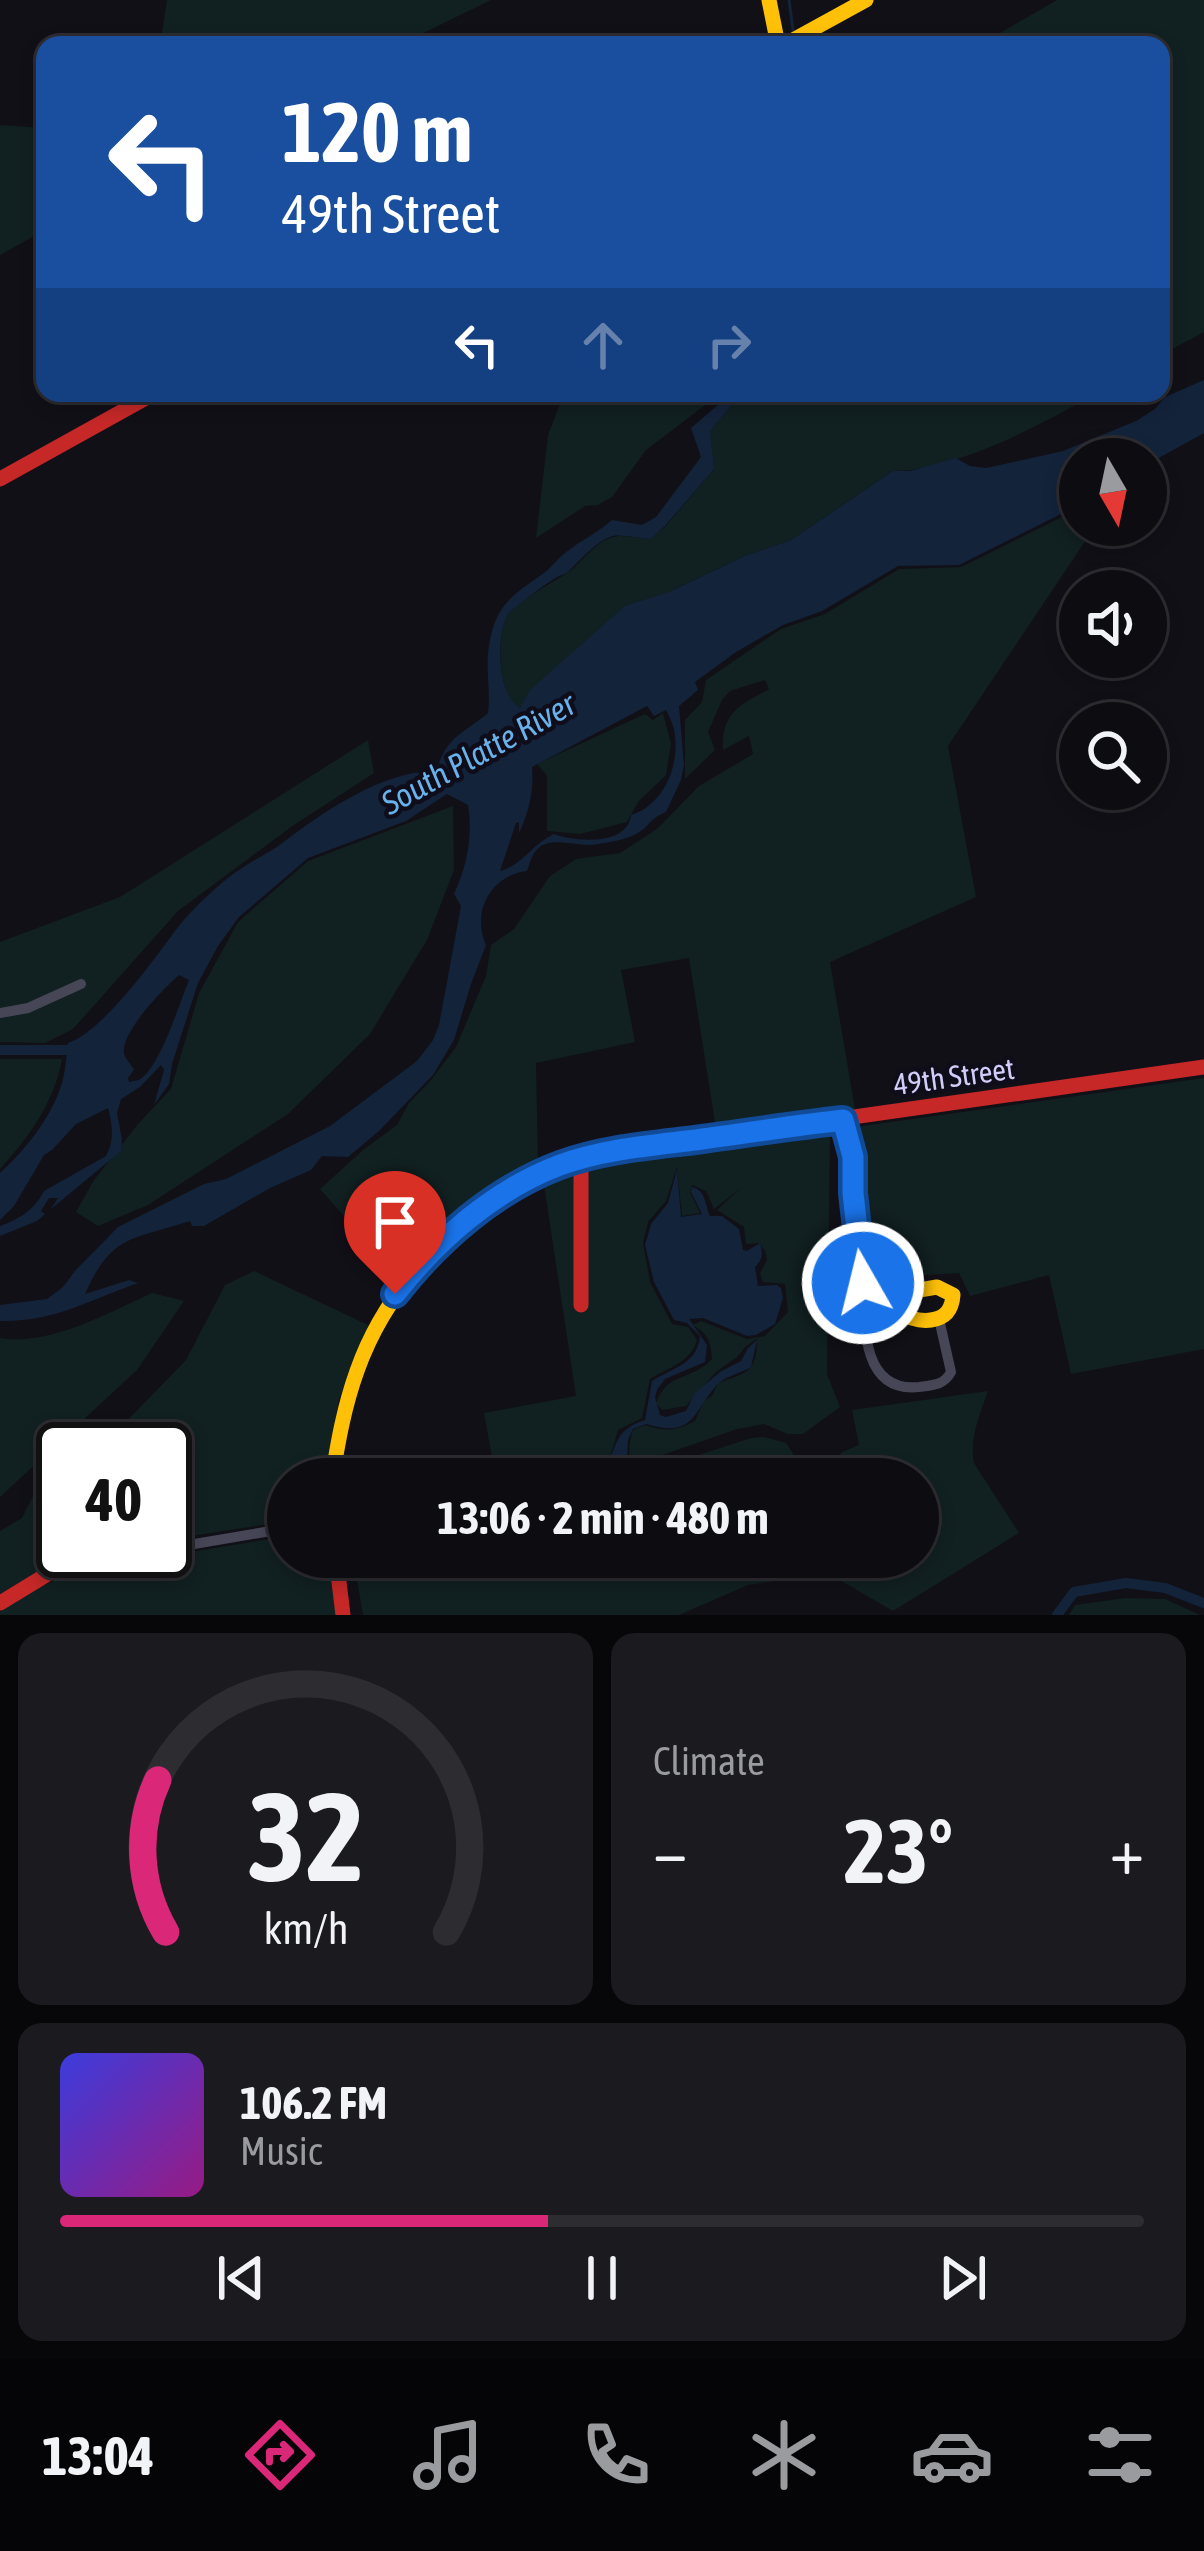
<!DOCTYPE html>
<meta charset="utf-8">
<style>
body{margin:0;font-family:"Asap Condensed",sans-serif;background:#1b1a1f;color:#f1f3f6;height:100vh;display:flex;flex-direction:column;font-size:45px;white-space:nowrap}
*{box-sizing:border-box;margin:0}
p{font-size:39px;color:#9a9b9f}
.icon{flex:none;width:66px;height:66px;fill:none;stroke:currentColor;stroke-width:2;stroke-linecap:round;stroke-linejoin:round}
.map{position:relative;height:1615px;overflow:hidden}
.drawer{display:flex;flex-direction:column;gap:18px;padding:18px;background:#070709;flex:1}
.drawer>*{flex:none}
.top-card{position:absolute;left:36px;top:36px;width:1134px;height:366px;border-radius:24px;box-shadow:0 6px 18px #0003,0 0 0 3px #2d2c31;background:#1a4fa0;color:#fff;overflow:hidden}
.needle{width:78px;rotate:171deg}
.fabs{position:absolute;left:1059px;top:438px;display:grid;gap:24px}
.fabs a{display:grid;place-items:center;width:108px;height:108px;border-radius:50%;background:#0d0c11;box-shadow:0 6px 18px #0003,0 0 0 3px #2d2c31;font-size:60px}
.speed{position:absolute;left:36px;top:1422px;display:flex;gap:24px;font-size:60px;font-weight:700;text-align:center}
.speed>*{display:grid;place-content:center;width:156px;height:156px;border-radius:50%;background:#0d0c11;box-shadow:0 6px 18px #0003,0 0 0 3px #2d2c31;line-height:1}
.speed .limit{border:6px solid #111;border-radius:18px;background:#fff;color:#111}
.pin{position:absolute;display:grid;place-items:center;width:102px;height:102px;color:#fff;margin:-123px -51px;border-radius:50% 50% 50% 0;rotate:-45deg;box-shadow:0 0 12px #0007}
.pin .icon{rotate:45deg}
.me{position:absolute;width:132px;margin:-66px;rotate:352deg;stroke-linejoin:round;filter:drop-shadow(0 0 9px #0008)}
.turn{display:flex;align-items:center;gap:42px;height:252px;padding:0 48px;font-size:54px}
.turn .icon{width:156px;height:156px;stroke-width:2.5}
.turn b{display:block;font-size:84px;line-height:102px}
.lanes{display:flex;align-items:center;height:114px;padding:0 48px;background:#0003;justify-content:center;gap:60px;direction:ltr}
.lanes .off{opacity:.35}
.big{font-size:90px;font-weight:700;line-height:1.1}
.drawer .widget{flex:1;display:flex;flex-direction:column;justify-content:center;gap:18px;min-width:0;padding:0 42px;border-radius:24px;background:#1b1a1f}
.drawer .dial{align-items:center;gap:0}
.dial svg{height:312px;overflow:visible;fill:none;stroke:#2d2c31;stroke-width:7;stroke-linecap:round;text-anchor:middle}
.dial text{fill:#f1f3f6;stroke:none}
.song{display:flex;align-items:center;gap:36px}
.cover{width:144px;height:144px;border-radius:18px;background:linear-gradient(135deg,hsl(240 70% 55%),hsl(310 70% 35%))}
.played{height:12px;border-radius:6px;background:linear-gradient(90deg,#db2777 45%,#2d2c31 45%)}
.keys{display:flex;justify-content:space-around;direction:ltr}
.heat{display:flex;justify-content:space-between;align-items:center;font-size:66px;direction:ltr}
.drawer .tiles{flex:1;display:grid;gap:18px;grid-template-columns:1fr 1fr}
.widget:last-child{grid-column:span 2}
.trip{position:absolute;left:267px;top:1458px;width:672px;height:120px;border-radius:60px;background:#0d0c11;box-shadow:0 6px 18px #0003,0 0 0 3px #2d2c31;font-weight:700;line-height:120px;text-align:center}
.tab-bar{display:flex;height:192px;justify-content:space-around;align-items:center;background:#050507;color:#9a9b9f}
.tab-bar .icon{width:84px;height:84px}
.tab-bar .selected{color:#db2777}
.tab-bar b{font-size:54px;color:#f1f3f6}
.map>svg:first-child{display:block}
.green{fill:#112021}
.water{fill:#13233a;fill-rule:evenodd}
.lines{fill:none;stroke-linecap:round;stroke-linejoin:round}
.stream{stroke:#13233a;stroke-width:3}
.canal{stroke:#13233a;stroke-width:10}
.street{stroke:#474657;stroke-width:10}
.slow{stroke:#ffc107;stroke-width:15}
.jam{stroke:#c62828;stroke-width:15}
.route-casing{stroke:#114b97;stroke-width:30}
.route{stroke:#1a73e8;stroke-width:21}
.labels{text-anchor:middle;stroke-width:9;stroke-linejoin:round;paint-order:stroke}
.street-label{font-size:30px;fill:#d1cdf8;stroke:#0f0d1a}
.water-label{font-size:33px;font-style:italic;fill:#68b2eb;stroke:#0f0d1a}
</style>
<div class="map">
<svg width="1204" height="1615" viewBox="0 0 1204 1615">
<rect width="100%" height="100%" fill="#111017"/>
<path class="green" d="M167,0H491L399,45H160Z
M1057,0H1204V332L1161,355V45H979Z
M0,125L45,128V230L0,255Z
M564,393H721L646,450L612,497L598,505L585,506L536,538L548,435Z
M756,393H1096C1042,425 956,470 893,471L791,540L745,556L669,592L519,709C498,695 495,634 509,613C518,601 557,580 570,571C583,561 597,540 614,537C623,534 640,539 650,539L665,527L714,469L709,432L731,406Z
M1080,508V525H1096L948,746L976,897L830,962L855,1109L716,1129L689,958L621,970L635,1042L536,1063L538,1165C480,1201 442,1222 401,1280L320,1189L363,1150L397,1125L409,1103L431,1080L456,1047L486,976L491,945L514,929L550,876L576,859L620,853L657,829L699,786L753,754L749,736L723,750C721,713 739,705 769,689L765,680L730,691L722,700L708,732L715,750L685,779V720L702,702L706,680L781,629L825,614L899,569L961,567Z
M663,713L671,744L666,775L638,802L627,822L580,834L547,831V776L537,764L645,714L653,720Z
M368,740L374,773L291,827L178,911L73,1029L45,1043L0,1042V942L120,897Z
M453,806L454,870L427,940L370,1034L288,1114L148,1205L98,1226L76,1212L94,1180L138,1124L171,1089L199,993L238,922L308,861Z
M0,1059H62C54,1103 29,1137 0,1169Z
M1204,1078V1349L1071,1374L1049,1275L970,1296L959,1273L845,1280L841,1129Z
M823,1130L830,1137L827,1374L840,1407L803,1434H788L764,1424L737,1429L628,1467L630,1441L633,1430L645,1425C665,1432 676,1431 695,1421L704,1401L712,1396L718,1383C747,1373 757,1372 757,1339L746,1346L737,1357L716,1372L686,1406L662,1410L656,1403C668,1371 692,1381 712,1359C711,1342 708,1333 692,1325L701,1321L747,1339L765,1336L788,1312L785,1284L763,1282L760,1273L767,1260L765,1251L759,1243L746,1244L744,1227L717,1210L741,1188L714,1209L706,1191L692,1185L690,1193L700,1213L682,1216L677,1167L666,1201L648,1222L643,1243L650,1282L672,1324L688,1327L697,1340C691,1362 668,1368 650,1379L642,1418L618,1430L606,1472L580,1479H496L484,1413L576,1396L544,1185L621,1156Z
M254,1271L370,1326L339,1399L326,1479H288V1521L165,1540V1449H93L118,1430L186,1360L225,1285Z
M152,1293L184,1301L137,1370L0,1497V1338C51,1346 107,1313 152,1293Z
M988,1391C980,1414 969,1439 974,1463L1019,1533L893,1611L831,1575L784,1579V1557H918V1479H830L827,1470L842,1452L859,1445L852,1410Z
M764,1437L786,1443L793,1453L786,1479H614L668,1465L751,1438Z
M63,1463V1551H109L46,1567L0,1594V1531L22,1518L35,1492Z
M288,1536V1557H330L337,1615H0V1611L31,1590L86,1569Z
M353,1557H776L775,1581L748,1585L679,1615H363Z
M1125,1598L1165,1599L1200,1615H1069L1075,1605Z"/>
<path class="water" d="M1204,380V433L1146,465V459H1080V502L1075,507L959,565L898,566L822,611L783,625L736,652L695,682L698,690L679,706L684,765L681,780L666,812C648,819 650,827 636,834C625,840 610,842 598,844C581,848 556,837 541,846C532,852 530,862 527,871C491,875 471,912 486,945L471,984L454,1040L433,1075L379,1131L348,1157L322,1156L311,1170L270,1188L204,1226H192L190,1221C133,1240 112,1233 85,1294L129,1280L138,1283C89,1300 55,1322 0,1321V1305L47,1299L63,1287L75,1271L118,1227L204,1184L226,1179L330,1126L417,1061L433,1040L439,1025L461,906L454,894C467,866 473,836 468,805L447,794L406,821L308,858L239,917L218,946L198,983L172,1064L169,1084L154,1105L164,1070L161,1065L140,1087L121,1099L117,1113L122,1140L121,1151L51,1209L58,1198H49L41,1211L45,1214L37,1221L0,1236V1226C20,1219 34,1210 44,1191L106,1156C115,1140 112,1124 108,1108L76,1124L52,1150L44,1155L14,1206L0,1220V1173C27,1148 51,1118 62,1083C66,1069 66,1056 68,1043C102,1032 153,961 175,931C191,910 220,882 242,868C255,859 269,853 281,844C323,812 383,770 437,771C445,737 463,734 488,713C491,690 485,669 489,646C495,604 513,595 544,573C552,567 557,559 565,553C580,541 597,533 612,520L642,525L656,517L701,457L691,428L732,393H756L731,406L710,431L714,469L665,526L651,539C643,539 620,534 613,536C599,539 580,560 570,570C564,576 561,574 554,579C548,582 512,609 509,613C495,634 497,695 520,708L530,690L625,606L669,592L745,556L791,540L893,471H910L956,458L970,466L986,468L1063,451L1136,421L1155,409L1165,397ZM647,706L654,716L666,710C670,718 675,728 675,737C679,768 662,806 631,815C628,846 576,842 554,834C532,844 524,864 500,871L516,823L519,822V833C529,812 534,790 532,767ZM179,975L189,980C178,1007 165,1051 147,1073C140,1081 138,1080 129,1082L128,1078L134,1070C131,1064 125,1059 124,1053C121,1032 164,988 179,975Z
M677,1169L681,1217L702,1214L691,1192L692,1187C706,1190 705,1205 710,1216H722L739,1229L743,1250L747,1251L760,1243C763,1254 763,1259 755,1267L758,1286L777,1285L781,1288L783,1298L775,1324L756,1335L747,1336L703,1318L689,1319L707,1345L705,1362L665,1379L657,1390L655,1397L660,1415L666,1417L686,1411L695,1393L720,1372L741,1361L748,1348L757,1340L751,1367C741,1373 723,1377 716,1386C691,1415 694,1438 646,1424L633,1429L628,1440L627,1462L607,1467C617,1442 617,1429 645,1420L652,1381C673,1367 697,1365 700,1336L687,1323L674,1320L654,1282L645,1245L651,1224L668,1203Z"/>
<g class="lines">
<path class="stream" d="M789,0L793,30"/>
<path class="canal" d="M0,1050H74
M1057,1615L1074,1592L1126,1583L1165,1588L1204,1603"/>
<path class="street" d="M0,1013L28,1008L81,984
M864,1283C864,1324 861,1393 919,1387C934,1385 944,1385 951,1372L939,1319
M165,1549L288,1528"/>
<path class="slow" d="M769,0L778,45
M784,45L866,0
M843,1119C862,1171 843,1229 863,1278C868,1292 883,1303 895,1311C906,1317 918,1322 931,1320C946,1318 952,1309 953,1295L937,1287L878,1297
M332,1479C338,1442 344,1407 357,1371C388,1283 464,1206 550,1170C593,1152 640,1147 685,1141"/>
<path class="jam" d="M0,479L155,393
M685,1141L1204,1067
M581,1158V1305
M336,1557L343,1615
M0,1603L51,1572L86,1562L151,1551"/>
</g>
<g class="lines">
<g class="route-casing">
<path id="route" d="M395,1294C438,1239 494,1190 560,1165C601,1150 645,1146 687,1141C739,1134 791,1126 843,1120L853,1157V1193L863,1283"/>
</g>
<use href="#route" class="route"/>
</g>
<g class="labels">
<g class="street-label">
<text transform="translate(954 1077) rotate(-8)" y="10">49th Street</text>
</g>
<g class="water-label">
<text transform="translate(478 753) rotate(-29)" y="12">South Platte River</text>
</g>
</g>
</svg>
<div class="fabs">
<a><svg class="needle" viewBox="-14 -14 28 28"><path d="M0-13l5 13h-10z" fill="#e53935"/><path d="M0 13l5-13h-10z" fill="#9a9b9f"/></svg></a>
<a><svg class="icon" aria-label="sound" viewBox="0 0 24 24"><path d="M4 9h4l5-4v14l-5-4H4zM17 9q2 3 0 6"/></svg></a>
<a><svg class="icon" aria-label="search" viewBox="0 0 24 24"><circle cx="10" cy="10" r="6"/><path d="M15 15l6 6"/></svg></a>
</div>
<div class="speed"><div class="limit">40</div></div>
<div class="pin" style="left:395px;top:1294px;background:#d93025"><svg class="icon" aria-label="arrive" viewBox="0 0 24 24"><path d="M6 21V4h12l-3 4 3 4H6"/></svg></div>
<svg class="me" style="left:863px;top:1283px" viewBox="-20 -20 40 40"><circle r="17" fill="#1a73e8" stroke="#fff" stroke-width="3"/><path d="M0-11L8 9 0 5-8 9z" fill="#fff"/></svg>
<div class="trip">13:06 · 2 min · 480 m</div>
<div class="top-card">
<div class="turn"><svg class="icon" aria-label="left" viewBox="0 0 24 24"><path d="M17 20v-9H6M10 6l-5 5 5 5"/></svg><div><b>120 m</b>49th Street</div></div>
<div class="lanes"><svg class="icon" aria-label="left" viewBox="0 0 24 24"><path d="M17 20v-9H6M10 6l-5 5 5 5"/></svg><svg class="icon off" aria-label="ahead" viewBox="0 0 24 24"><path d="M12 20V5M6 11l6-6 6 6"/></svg><svg class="icon off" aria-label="right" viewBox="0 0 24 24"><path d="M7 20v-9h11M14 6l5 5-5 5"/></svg></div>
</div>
</div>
<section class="drawer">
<div class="tiles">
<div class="widget dial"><svg viewBox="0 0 100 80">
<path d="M14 69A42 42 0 1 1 86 69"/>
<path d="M14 69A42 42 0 0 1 12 30" stroke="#db2777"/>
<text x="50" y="56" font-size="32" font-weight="700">32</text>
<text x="50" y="72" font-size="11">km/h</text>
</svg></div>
<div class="widget"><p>Climate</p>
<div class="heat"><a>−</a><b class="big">23°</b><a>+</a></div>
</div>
<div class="widget">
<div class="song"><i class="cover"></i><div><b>106.2 FM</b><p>Music</p></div></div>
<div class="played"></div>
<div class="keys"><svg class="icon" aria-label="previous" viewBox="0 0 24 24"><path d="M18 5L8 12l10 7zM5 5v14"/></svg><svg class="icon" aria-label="pause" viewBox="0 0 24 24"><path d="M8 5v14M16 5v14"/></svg><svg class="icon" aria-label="next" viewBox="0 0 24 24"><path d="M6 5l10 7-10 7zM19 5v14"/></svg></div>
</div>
</div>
</section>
<nav class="tab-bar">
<b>13:04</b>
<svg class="icon selected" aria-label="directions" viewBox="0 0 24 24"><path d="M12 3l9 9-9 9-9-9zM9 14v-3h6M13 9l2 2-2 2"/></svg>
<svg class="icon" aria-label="music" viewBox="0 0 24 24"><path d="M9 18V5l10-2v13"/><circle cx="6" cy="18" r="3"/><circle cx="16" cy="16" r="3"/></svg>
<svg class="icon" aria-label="phone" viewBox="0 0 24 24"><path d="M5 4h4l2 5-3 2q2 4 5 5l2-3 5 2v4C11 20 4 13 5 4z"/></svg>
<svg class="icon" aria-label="climate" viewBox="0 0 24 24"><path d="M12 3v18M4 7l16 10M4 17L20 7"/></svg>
<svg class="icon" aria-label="car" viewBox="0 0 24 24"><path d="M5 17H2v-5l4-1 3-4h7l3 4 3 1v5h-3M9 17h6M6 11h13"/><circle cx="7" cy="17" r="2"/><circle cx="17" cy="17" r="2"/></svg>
<svg class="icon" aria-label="filters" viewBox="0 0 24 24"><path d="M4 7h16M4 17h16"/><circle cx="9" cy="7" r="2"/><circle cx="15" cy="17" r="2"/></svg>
</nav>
